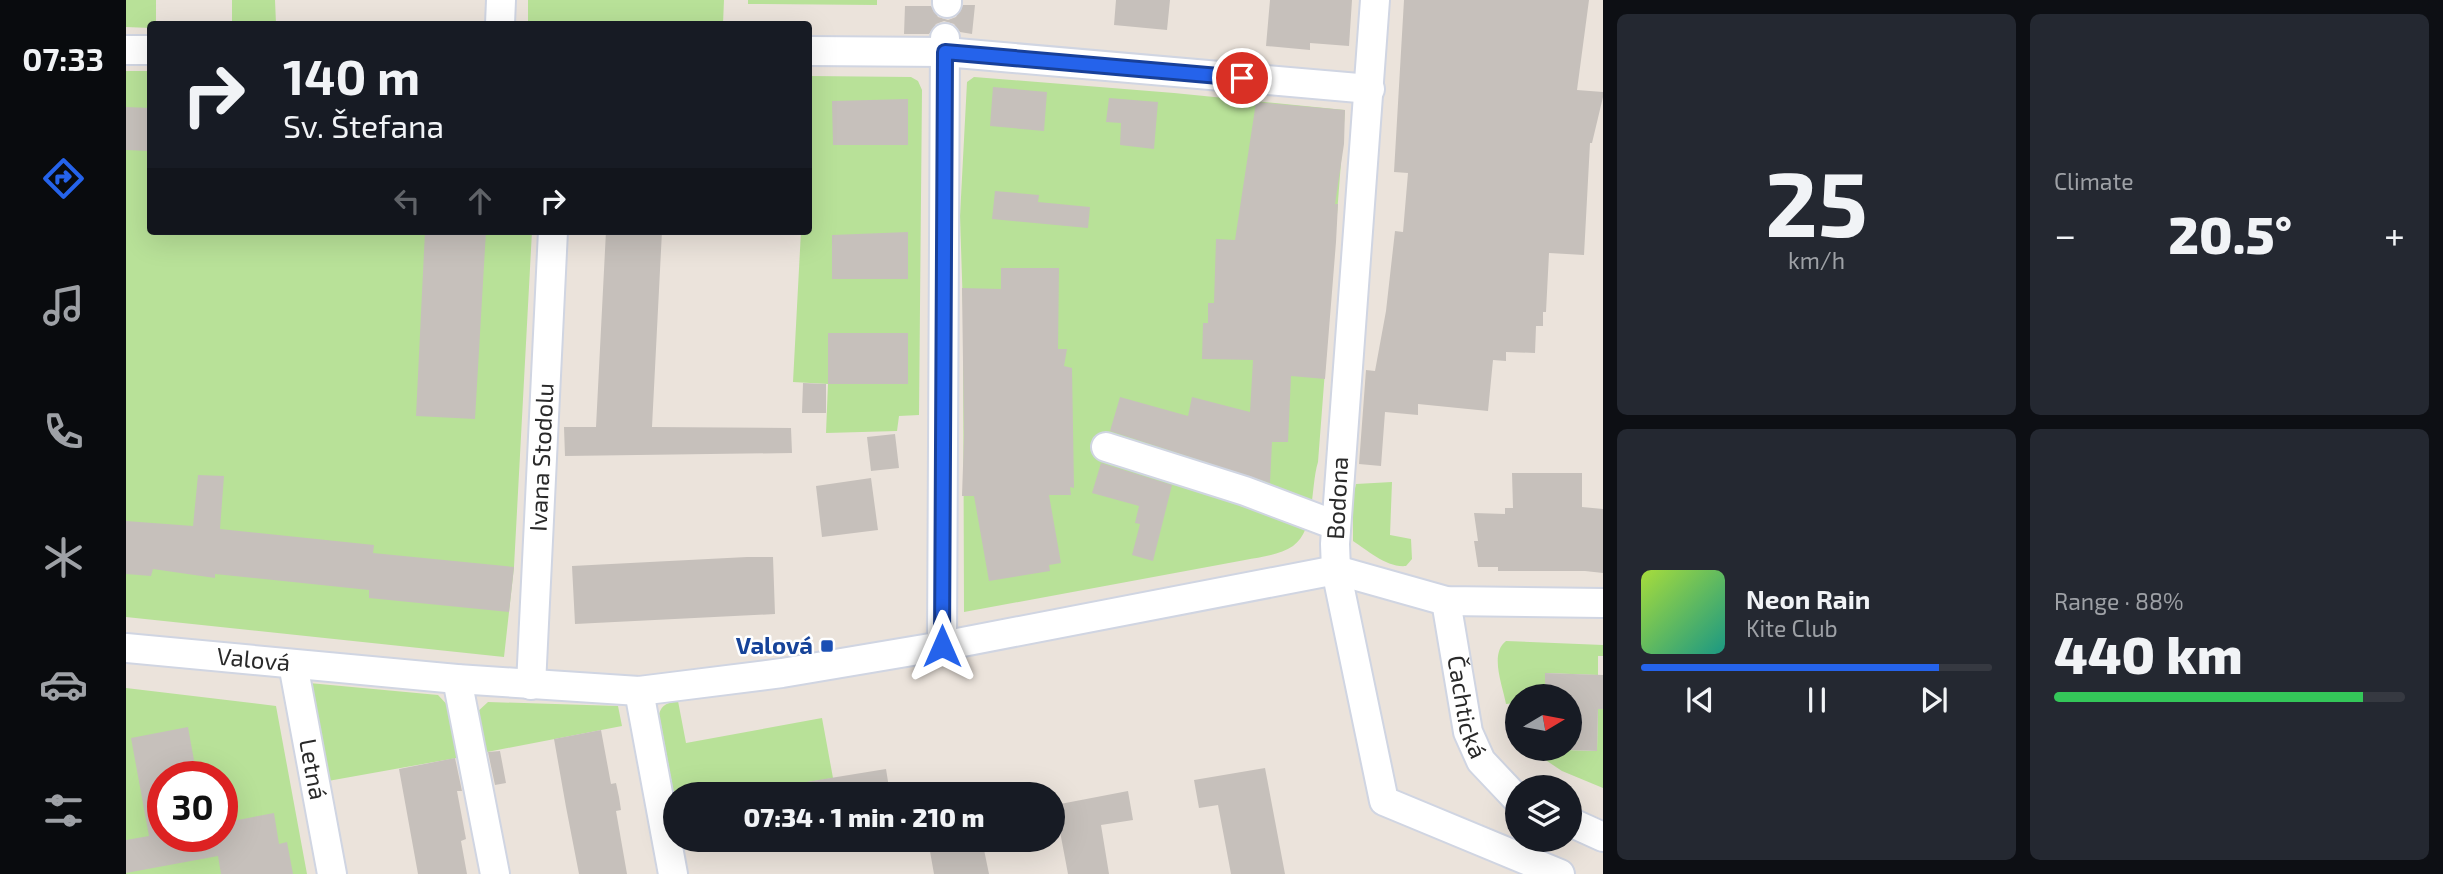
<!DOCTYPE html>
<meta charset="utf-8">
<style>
body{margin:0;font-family:"Exo 2",sans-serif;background:#242831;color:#f1f3f6;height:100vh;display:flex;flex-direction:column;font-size:26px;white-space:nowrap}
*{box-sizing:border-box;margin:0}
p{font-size:23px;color:#9ea1a6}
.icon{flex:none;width:38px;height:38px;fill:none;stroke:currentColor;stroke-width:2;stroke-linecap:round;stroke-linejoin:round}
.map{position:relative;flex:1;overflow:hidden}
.details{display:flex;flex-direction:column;gap:14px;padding:14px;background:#0d0f14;width:840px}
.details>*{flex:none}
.top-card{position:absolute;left:21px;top:21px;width:665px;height:214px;border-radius:7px;box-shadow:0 7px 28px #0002;background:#171b24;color:#f1f3f6;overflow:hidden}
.needle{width:46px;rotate:80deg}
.fabs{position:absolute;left:1379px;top:684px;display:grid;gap:14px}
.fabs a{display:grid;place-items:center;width:77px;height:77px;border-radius:50%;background:#171b24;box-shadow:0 7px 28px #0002;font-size:35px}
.speed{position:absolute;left:21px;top:761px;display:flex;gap:14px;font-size:35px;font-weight:700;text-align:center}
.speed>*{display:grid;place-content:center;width:91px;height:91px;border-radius:50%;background:#171b24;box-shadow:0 7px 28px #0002;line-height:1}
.speed .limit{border:10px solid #d22;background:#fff;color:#111}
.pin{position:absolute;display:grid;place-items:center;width:60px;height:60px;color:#fff;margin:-30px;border:4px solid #fff;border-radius:50%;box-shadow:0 2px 7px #0007}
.me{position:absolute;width:77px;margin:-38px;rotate:0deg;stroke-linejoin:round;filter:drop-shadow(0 0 5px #0008)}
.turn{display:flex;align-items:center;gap:24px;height:147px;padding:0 21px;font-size:32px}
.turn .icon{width:91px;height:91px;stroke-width:2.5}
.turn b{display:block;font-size:49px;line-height:60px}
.lanes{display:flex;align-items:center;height:66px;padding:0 21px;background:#0003;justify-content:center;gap:35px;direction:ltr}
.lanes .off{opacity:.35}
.big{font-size:52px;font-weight:800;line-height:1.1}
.details .tile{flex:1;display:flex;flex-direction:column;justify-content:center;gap:10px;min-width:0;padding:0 24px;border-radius:10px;background:#242831}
.details .dial{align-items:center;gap:0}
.dial b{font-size:91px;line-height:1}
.song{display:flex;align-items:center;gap:21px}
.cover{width:84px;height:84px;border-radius:10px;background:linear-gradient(135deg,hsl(80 70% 55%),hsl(170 70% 35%))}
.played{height:7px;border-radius:4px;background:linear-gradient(90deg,#2563eb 85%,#363941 85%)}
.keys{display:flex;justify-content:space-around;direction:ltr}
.heat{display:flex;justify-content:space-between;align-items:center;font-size:38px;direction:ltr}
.charge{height:10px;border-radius:5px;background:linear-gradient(90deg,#34c759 88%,#363941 0)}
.details .tiles{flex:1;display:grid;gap:14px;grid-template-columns:repeat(2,1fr)}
.trip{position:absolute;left:537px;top:782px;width:402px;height:70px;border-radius:35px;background:#171b24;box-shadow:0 7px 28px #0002;font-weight:800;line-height:70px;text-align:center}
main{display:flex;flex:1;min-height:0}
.tabs{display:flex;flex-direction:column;width:126px;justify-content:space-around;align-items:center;background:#090b0e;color:#9ea1a6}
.tabs .icon{width:49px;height:49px}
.tabs .on{color:#2563eb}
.tabs b{font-size:32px;color:#f1f3f6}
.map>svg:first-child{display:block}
.green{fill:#b8e198;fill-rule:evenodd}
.building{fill:#c6c0bb}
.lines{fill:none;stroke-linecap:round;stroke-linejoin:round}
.street-casing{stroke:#d0d5e2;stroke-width:32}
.street{stroke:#fff;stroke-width:28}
.route-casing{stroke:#184099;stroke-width:18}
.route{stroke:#2563eb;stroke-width:12}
.transit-dot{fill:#1a4fb4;stroke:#fff;stroke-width:2.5}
.labels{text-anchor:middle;stroke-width:5;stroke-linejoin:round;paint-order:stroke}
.street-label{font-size:24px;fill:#292929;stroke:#fff}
.transit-label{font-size:24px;font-weight:bold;fill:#164399;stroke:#fff;text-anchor:end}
</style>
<main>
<nav class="tabs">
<b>07:33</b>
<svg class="icon on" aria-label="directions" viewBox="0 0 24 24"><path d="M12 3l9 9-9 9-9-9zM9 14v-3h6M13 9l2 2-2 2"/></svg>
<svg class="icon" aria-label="music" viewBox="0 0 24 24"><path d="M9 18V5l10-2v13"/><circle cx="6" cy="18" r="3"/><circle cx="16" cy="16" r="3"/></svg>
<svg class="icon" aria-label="phone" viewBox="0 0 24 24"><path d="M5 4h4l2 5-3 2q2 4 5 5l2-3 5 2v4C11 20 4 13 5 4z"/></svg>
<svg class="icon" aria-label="climate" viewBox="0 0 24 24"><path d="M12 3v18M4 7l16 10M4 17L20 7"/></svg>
<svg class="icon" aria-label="car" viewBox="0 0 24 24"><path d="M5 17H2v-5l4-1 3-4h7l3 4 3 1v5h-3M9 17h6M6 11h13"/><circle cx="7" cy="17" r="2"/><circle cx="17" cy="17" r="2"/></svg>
<svg class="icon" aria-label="filters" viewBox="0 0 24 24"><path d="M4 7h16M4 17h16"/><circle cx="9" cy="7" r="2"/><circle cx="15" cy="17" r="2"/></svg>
</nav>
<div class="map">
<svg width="1477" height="874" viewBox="0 0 1477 874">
<rect width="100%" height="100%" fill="#ebe3db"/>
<path class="green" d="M0,0H30V24H24V28L0,27Z
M106,0H149L150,24H106Z
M402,0H598L597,24H402Z
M622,0H751V5L628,4H622Z
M0,71H24V231H406L388,567L378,657L0,617Z
M683,76L785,77L792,81L796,90L793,415L773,416L771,431L700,433L702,384L667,382L675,231H682Z
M848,77L1048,93L1219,110L1192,462C1184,488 1190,529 1167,546C1154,555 1134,557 1119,560L838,612L837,309L834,216L841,82Z
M1266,482L1264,535L1285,539L1286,559L1280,566C1261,568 1241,550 1227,541V497L1230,484Z
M1380,641L1477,645V656H1472V675L1420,673L1419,696H1391V703L1380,704C1377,686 1363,654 1380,641Z
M183,683L312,695L328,712L336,757L202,781Z
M0,688L150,706L181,874H0ZM37,777H96V836H37Z
M552,701L560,743L696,718L707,778L609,794H550L549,800L533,714C536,704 542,703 552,701Z
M362,702L492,706L496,726L356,753L349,714Z
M1472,709H1477V788L1436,771L1403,749L1471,751Z"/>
<path class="building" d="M990,0H1044L1041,30L988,25Z
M1144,0H1226L1223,46L1184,43V50L1140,46Z
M1278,0H1463L1451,90L1477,92V97L1466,143H1464L1458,255L1423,253L1420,312H1417V326H1410L1409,353L1380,352V361L1367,360L1362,411L1292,404V415L1259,412L1255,466L1233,464L1240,370L1249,371L1260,311L1269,231L1277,232L1282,173L1268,172Z
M837,5H849L846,34L834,32L828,24L818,21L810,24L803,34H778L779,6H805L812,17L822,20L830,17Z
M867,87L921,92L918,131L864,126Z
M983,98L1032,102L1028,149L994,145L995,123L980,122Z
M782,99V145H707L706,101Z
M1130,102L1219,110L1218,144L1209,204H1212L1210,242L1199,379L1165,376L1162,442H1146L1144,483L984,431L994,397L1062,416L1066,397L1124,412L1127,360L1076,359L1077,323H1082V303H1088L1090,239L1109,240Z
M0,107L24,108V151L0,150Z
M869,191L913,195L912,202L964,207L962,228L866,219Z
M299,231H360L349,419L290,416Z
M480,231H536L526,427L665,428L666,453L439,456L438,427H470Z
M782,232V279H706V235Z
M875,268H933L932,349H941L938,366L946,368L948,488L944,487L945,495H923L935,563L923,565L924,571L863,581L848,496H836L838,436L836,288L875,289Z
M702,333H782V384H702Z
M677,383L700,384V413H676Z
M769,434L773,468L745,471L741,437Z
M975,463L1046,485L1027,561L1006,555L1014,524L1009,523L1013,506L966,493Z
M1386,473H1456V507L1477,509V573L1459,571H1372V567H1352L1348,541H1352L1348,513L1379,514V508H1387Z
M72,475L98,476L94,529L248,545L247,553L388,567L383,612L243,598V590L138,579L89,574V578L27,569L25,576L0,574V521L67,526Z
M745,478L752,530L696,537L690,486Z
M621,557H647L649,614L449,624L446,566Z
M1419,673L1477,675V709H1472L1471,751L1444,750V696H1419Z
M62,727L71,777H37V836H96V823L148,813L153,844L161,842L167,874H95L92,856L0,873V840L23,836L5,738Z
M475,730L485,784L490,783L493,797L495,810L490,811L501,874H453L440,807L428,739Z
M374,751L380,783L369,785L362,752Z
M329,758L336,791H331L340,839L335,841L341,874H292L273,769Z
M1139,768L1159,874H1105L1092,805L1073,808L1068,780Z
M760,769L764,794H681L680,782Z
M1002,791L1007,820L975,825L983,874H942L929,805Z
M802,840H856L863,874H808Z"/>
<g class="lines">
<g class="street-casing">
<g id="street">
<path d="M1249,0L1209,544L1210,570L1258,801L1434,874"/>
<path d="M821,3V0"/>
<path d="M374,24L375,0"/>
<path d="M0,50H24"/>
<path d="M682,51L819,52L1244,89"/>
<path d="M980,447L1119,491L1209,525"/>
<path id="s1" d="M1320,601L1342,732L1355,761L1391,799"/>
<path d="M816,646L819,38"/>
<path id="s2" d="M0,648L331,679L513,691L656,673L816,646L1210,570L1320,601L1477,603"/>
<path id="s3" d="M167,664L206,874"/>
<path d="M331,679L369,874"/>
<path id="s4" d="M405,685L427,231"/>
<path d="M513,691L547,874"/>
<path d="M1444,822L1477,837"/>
</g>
</g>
<use href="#street" class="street"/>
</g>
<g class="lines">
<g class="route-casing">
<path id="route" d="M816,646L819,52L1116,78"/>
</g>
<use href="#route" class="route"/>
</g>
<rect class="transit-dot" x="694" y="639" width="14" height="14" rx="3.5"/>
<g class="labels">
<g class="street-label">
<text dy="8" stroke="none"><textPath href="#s4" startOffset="228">Ivana Stodolu</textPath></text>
<text transform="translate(1212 498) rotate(-87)" y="8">Bodona</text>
<text dy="8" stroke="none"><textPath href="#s2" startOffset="128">Valová</textPath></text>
<text dy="8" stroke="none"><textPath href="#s1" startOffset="108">Čachtická</textPath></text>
<text dy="8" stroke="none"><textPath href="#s3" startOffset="107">Letná</textPath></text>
</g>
<g class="transit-label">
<text x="687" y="654">Valová</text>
</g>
</g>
</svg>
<div class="fabs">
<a><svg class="needle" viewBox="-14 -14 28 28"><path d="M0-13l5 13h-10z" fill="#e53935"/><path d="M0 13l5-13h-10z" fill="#9ea1a6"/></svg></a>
<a><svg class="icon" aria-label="layers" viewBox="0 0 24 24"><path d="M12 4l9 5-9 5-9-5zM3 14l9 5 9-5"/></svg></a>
</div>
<div class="speed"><div class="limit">30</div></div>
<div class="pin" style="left:1116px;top:78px;background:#d93025"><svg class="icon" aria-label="arrive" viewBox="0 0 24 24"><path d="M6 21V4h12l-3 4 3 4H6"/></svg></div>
<svg class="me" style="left:816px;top:646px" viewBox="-20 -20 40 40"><path d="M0-17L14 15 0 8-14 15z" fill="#2563eb" stroke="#fff" stroke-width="4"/></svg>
<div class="trip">07:34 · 1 min · 210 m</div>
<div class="top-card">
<div class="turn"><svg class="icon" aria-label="right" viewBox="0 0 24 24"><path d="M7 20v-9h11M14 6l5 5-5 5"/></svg><div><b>140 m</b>Sv. Štefana</div></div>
<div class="lanes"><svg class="icon off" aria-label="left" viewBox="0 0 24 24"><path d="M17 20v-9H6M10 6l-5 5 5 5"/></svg><svg class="icon off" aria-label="ahead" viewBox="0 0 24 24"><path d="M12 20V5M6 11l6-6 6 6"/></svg><svg class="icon" aria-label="right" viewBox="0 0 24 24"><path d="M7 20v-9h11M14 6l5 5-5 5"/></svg></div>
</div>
</div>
<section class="details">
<div class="tiles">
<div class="tile dial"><b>25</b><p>km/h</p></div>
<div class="tile"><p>Climate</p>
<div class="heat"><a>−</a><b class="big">20.5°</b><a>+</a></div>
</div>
<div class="tile">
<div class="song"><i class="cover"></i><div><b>Neon Rain</b><p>Kite Club</p></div></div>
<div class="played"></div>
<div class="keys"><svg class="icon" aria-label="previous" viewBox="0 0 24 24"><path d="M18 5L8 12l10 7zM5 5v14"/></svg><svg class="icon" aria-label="pause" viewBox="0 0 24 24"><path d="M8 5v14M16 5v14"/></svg><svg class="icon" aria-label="next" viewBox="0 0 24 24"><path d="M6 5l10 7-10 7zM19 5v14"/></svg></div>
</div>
<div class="tile"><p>Range · 88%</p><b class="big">440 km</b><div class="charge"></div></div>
</div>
</section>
</main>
